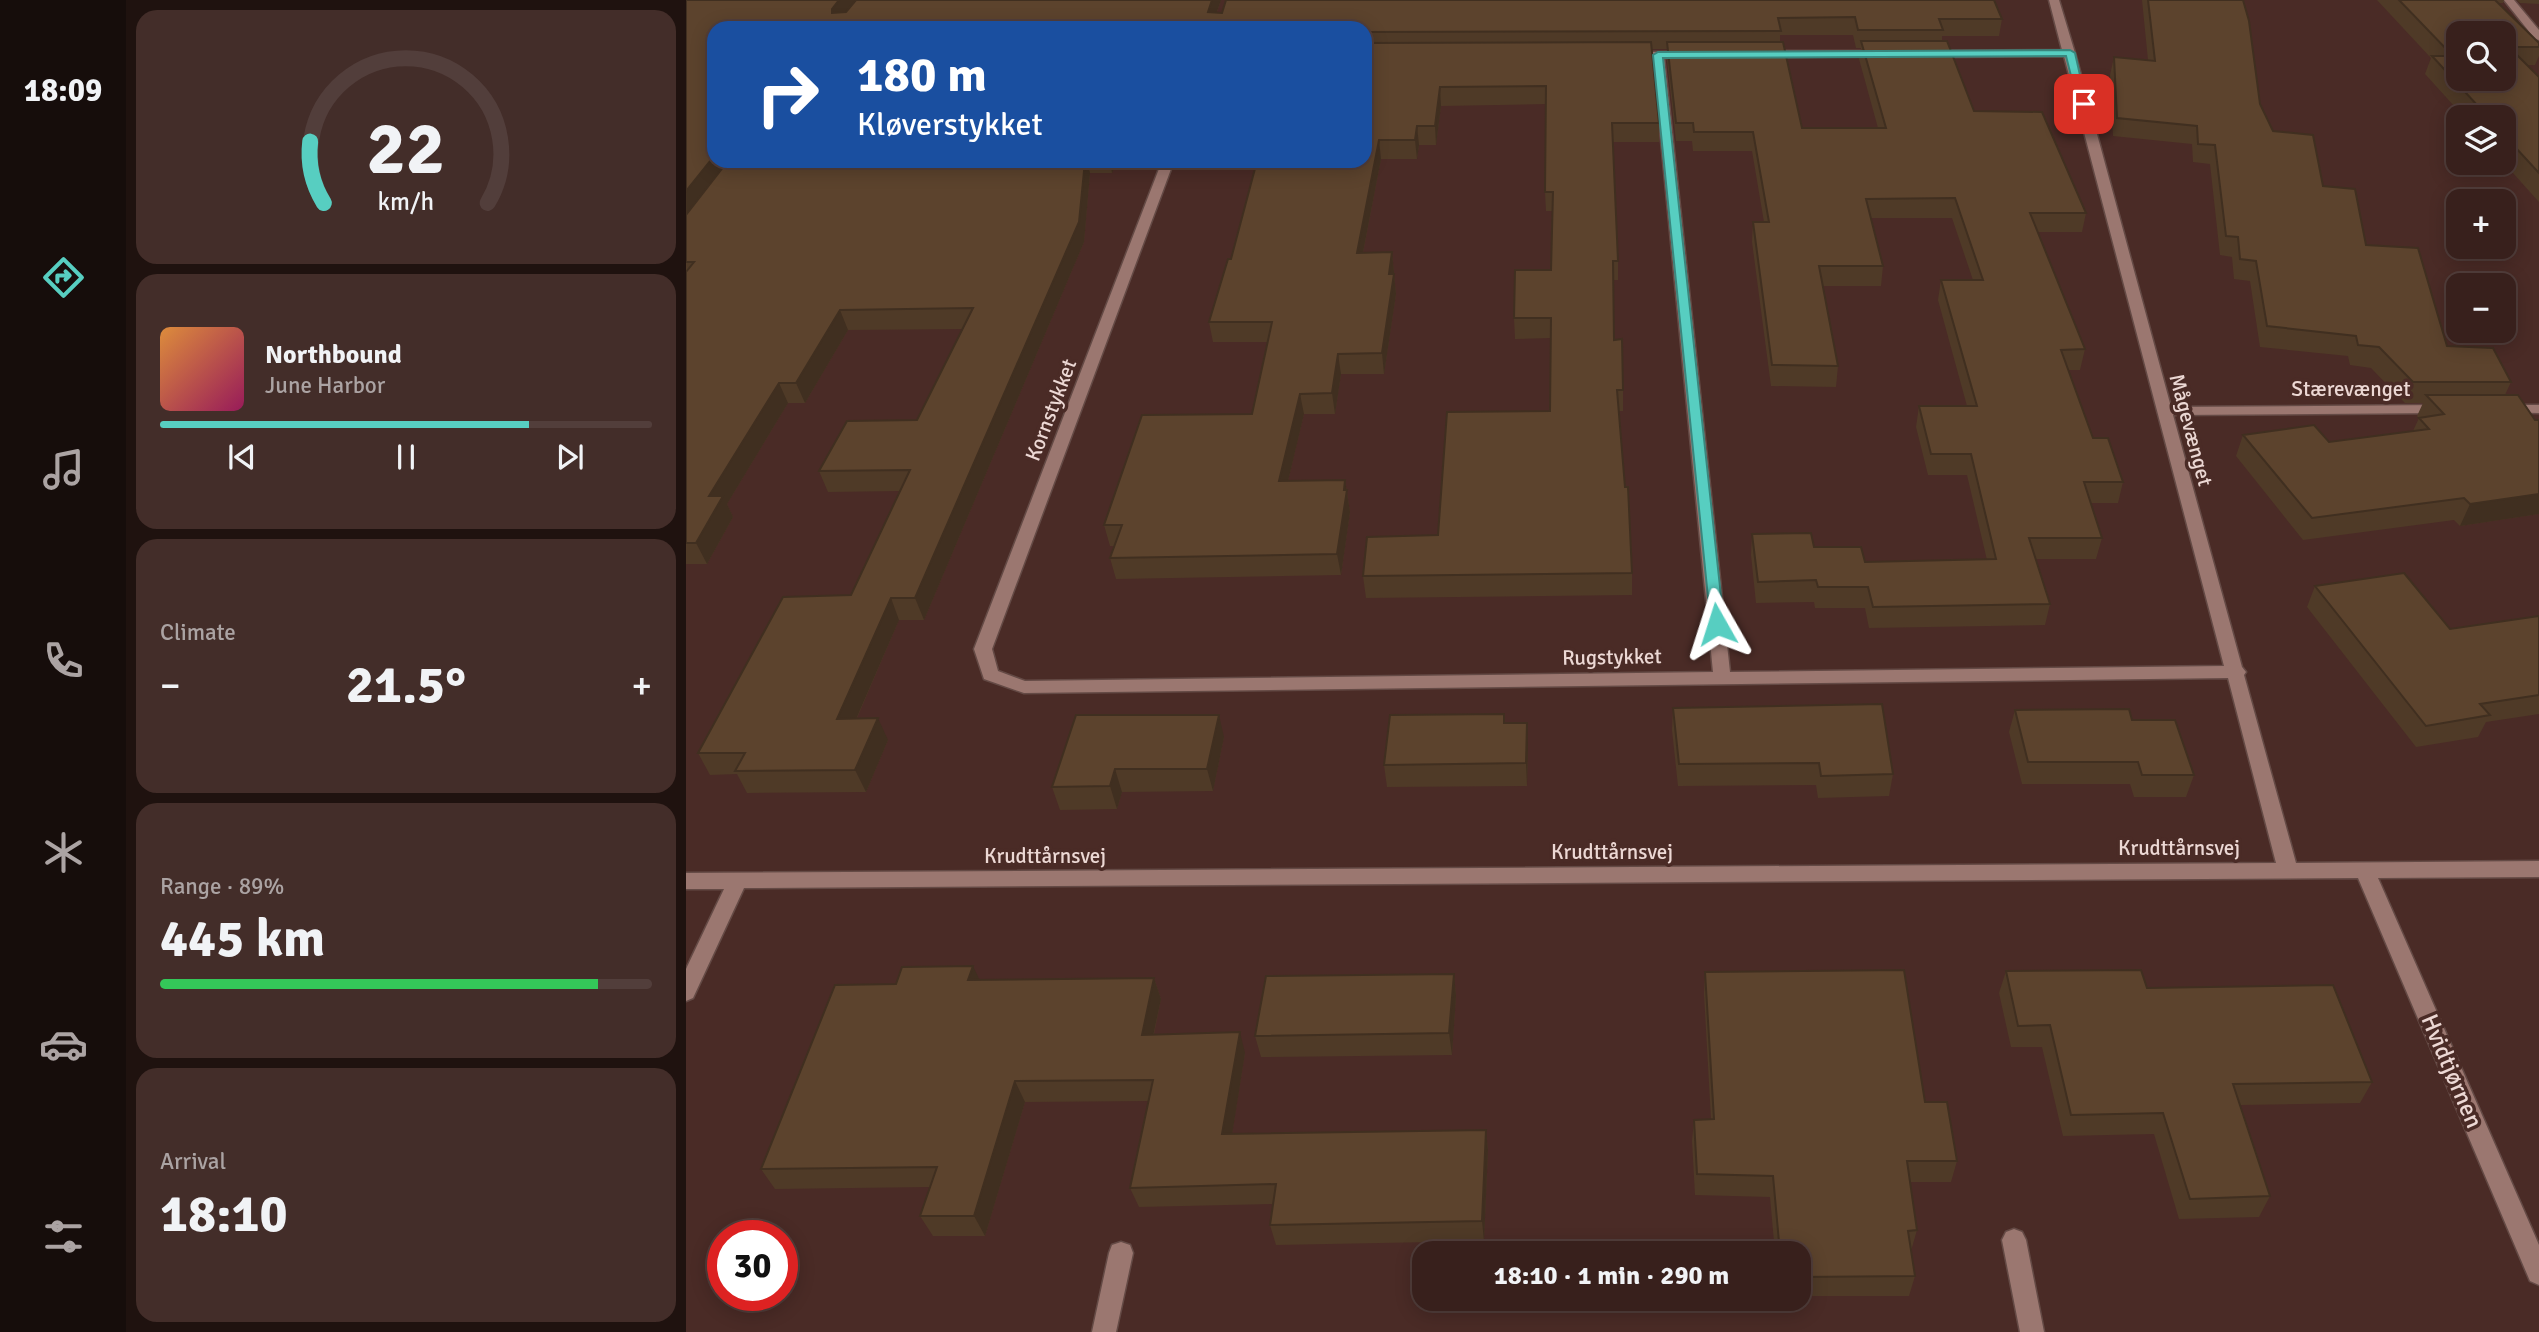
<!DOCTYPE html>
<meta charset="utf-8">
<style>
body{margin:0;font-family:Signika,sans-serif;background:#432d29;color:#f1f3f6;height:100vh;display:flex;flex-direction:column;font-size:26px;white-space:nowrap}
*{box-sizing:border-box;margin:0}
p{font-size:23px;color:#aba3a3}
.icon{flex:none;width:38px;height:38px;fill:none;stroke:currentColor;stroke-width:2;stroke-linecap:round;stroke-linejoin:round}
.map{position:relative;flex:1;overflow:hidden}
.sheet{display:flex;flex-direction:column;gap:10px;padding:10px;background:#1f120f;width:560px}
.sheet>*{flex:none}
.guide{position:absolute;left:21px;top:21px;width:665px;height:147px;border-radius:21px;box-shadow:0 4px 18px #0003,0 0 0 2px #523e3b;background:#1a4fa0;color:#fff;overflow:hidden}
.fabs{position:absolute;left:1760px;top:21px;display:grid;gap:14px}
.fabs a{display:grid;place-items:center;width:70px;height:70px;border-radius:14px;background:#38201c;box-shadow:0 4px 18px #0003,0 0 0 2px #523e3b;font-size:35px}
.speed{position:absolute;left:21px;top:1220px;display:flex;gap:14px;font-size:35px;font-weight:700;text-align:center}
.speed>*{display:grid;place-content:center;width:91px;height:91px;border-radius:50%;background:#38201c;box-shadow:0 4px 18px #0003,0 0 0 2px #523e3b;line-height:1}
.speed .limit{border:10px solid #d22;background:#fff;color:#111}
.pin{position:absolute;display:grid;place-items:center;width:60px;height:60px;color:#fff;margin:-30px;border-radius:14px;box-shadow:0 4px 10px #0006}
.me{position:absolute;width:77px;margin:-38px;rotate:354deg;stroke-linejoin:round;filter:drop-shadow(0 0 5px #0008)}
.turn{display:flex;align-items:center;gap:24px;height:147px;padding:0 35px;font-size:32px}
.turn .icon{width:91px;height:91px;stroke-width:2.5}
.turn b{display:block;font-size:49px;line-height:60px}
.big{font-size:52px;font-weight:700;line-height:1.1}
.sheet .widget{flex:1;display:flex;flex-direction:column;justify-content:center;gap:10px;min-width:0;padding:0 24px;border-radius:21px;background:#432d29}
.sheet .dial{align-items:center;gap:0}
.dial svg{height:182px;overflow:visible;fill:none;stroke:#523e3b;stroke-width:7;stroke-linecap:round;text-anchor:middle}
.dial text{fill:#f1f3f6;stroke:none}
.song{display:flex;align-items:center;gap:21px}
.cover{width:84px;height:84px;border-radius:10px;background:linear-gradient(135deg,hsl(30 70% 55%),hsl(330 70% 35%))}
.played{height:7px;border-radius:4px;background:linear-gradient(90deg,#57cec1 75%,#523e3b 75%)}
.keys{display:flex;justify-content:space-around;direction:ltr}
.heat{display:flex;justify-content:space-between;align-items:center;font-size:38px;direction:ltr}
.charge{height:10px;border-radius:5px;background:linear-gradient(90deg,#34c759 89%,#523e3b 0)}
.trip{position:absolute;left:726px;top:1241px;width:399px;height:70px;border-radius:21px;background:#38201c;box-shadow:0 4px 18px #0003,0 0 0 2px #523e3b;font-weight:700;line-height:70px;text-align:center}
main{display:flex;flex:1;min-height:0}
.dock{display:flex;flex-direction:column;width:126px;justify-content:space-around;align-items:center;background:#160d0b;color:#aba3a3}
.dock .icon{width:49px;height:49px}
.dock .selected{color:#57cec1}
.dock b{font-size:32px;color:#f1f3f6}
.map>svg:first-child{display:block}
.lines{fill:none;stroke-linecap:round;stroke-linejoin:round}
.street-casing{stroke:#644a45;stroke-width:3}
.street{fill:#9b7770;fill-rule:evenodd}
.wall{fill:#4f3a27;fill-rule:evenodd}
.shaded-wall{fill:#402f20}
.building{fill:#5c432d;stroke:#402f20;stroke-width:2;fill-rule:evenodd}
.route{fill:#57cec1;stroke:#39867d;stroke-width:2}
.labels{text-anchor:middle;stroke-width:7;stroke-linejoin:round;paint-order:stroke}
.street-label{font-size:21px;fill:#ecd8d4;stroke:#4a2b26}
.near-street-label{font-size:24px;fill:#ecd8d4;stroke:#4a2b26}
</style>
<main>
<nav class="dock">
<b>18:09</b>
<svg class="icon selected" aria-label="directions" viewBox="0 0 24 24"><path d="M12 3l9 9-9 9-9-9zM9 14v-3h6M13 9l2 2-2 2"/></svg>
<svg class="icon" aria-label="music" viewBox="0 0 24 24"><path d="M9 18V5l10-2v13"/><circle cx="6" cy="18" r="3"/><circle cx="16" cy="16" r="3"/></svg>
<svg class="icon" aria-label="phone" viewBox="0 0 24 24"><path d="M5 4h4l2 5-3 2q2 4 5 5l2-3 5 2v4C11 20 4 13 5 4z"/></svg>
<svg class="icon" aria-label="climate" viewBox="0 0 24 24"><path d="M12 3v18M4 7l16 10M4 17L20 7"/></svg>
<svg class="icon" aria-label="car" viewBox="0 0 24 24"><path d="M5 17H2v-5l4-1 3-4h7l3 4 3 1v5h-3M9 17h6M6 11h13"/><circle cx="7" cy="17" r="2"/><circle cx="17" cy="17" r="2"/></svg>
<svg class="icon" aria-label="filters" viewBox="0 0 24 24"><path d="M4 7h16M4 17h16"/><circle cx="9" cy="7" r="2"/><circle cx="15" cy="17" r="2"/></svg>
</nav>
<section class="sheet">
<div class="widget dial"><svg viewBox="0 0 100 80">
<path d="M14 69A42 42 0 1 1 86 69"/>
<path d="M14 69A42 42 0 0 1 8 42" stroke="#57cec1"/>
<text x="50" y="56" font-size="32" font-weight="700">22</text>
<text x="50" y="72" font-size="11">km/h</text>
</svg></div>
<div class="widget">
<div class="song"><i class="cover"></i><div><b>Northbound</b><p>June Harbor</p></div></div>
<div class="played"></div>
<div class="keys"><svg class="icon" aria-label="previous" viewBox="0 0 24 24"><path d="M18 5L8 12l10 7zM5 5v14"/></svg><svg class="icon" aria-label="pause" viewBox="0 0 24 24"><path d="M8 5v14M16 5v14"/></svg><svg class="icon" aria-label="next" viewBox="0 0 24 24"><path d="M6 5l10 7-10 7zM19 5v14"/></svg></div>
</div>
<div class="widget"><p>Climate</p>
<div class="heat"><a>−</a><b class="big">21.5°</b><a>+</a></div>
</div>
<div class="widget"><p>Range · 89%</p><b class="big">445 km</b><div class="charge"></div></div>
<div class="widget"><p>Arrival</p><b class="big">18:10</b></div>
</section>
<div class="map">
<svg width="1853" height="1332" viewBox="0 0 1853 1332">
<rect width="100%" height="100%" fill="#4a2b26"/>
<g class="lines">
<g class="street-casing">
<path id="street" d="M1363,0H1373L1389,53L1485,407L1755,405L1762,409L1755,413L1487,415L1556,667L1560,672L1558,675L1610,863L1853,861V877L1692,878L1853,1245V1285L1844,1281L1672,878L58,888L7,998L0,1001V969L38,889H0V873L1590,863L1542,678L338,693L298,679L288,649L476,161H488L306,649L312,671L339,681L1027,672L967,58H945L940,55L945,52H1004L1009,55L1008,57L978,58L1044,672L1538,666L1378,56L1242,57L1237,54L1242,51L1376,50Z
M1818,0H1828L1853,30V40L1849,39Z
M1197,51L1201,52V56L1078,57L1073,54L1078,51Z
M1818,405H1853V413L1813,412L1811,409Z
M1328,1229L1336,1232L1340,1240L1358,1332H1334L1316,1240L1320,1232Z
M435,1242L444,1245L447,1253L430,1332H406L423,1253L426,1245Z"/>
</g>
<use href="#street" class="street"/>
</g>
<path class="wall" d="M0,0H535L531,12L1316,19L1313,36H1256V41L1288,111L1400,213L1396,232H1352L1399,349L1394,370H1382L1407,438L1437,482L1432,503H1404L1416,538L1410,559H1350L1364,604L1359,625L1183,628L1179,608H1129L1128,602L1070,603L1065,555L1066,534L1128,547L1179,562L1301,560L1281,475H1242L1230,427L1233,406H1281L1252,300L1255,280H1287L1266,218H1185L1197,266L1195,286H1137L1152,366L1150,387L1085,386L1066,242L1067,222H1078L1066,151H1007L1006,141H990L981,60V49H966L973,123V142H927L932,261V280H928V340L937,390V411H932L946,573V595L680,598L677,576L752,535L864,411L865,338L829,339L828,318L865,270L866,211H860L859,192L860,104L755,106L750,145H733L731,159H695L677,253L706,252L710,294L698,374H655L649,414H618L602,481L659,480L664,512L655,575L430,579L424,558L428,546H424L418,525L566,414L581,342H527L523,322L545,259L679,161V28H28V161H432L426,173H404L398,242L238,620H213L171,718L202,740L180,792L61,793L51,774L24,775L12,753L165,595L214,491L142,492L133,471L231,420L277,329L162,330L119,403H102L41,504L47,517L21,564H0ZM1094,35H1167L1170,48H1175L1173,59L1192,128H1116L1094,42Z
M1456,0H1557L1574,104L1587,131L1637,186L1680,245L1761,346L1825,382L1819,395L1849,420H1853V514L1774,526L1768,520L1617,540L1550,456L1557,435L1643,442L1727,431L1733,418L1731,416L1737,403H1719L1685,368L1664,365L1662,356L1574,347L1564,281L1548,279L1546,257L1534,255L1524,164L1507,162L1506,144L1427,136L1424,75L1428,57L1462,60Z
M1691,0H1818L1817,3H1812L1853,43V56L1849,65H1841L1853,77V202L1818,163V117H1778L1739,74L1745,58Z
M1831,0H1853V4L1834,3Z
M1629,586L1764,629L1853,616V714L1800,722L1792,737L1730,747L1621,607Z
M987,708L1207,774L1203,796L1132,798L1130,785L992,786L986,730Z
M1329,710L1446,720L1508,775L1500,797H1448L1444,784H1336L1323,732Z
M818,723L842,745L841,786L701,787L698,765Z
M538,737L527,791L436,792L431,809L374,810L366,787Z
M1320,971L1461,988L1686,1082L1674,1103L1554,1105L1584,1196L1573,1217L1493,1219L1468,1134L1377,1136L1356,1047H1325L1313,993Z
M1019,972L1239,1102L1271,1161L1265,1182H1224L1231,1230L1225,1251L1229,1276L1223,1296H1113V1253H1089L1084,1197L1009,1195L1006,1141L1008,1120L1025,1119L1018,994Z
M768,974L770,996L766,1055L575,1057L569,1036Z
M468,978L475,999L468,1034L559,1053L546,1134L800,1130L802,1150L798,1241L590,1245L584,1225L587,1204L453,1207L444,1188L463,1101L339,1102L299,1236H247L234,1216L244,1187L89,1189L75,1169L210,984L293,980Z"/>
<path class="shaded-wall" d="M153,0H172L152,26L146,9Z
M526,0H535L525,28L522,12Z
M754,87L755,106L750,145L749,126Z
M731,126L733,145L731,159L729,140Z
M693,140L695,159L673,273L671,253Z
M28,156V161H47L0,221V191Z
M399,161H401L404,173L398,242L238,620L229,598Z
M424,161H432L426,173Z
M706,252L708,272L706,287L708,274L710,294L698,374L696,353Z
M154,310L162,330L119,403L110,383Z
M652,354L655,374L649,414L646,393Z
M93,383L102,403L41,504L47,517L21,564L10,543L23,496Z
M614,394L618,414L597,502L593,481Z
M659,480L664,512L655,575L651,554Z
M1853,494V514L1774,526L1784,504Z
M205,598L213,620L161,740L151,719Z
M533,715L538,737L527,791L521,769Z
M192,718L202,740L180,792L169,770Z
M841,723L842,745L841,786L840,763Z
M429,769L436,792L431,809L424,786Z
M287,966L297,987L282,980Z
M768,974L770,996L766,1055L763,1033Z
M468,978L475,999L463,1055L456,1035Z
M554,1032L559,1053L543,1154L536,1134Z
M329,1081L339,1102L299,1236L288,1216Z
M800,1130L802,1150L798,1241L796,1221Z"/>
<path class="building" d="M0,0H153L146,9V13L160,12L170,0H526L522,12L536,13L540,0H1308L1316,19H1253L1257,30H1172L1169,17L1092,18L1095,31L679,32V28H28V156L0,191Z
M1462,0H1557L1563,21L1574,104L1587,131L1627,135L1637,186L1669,189L1680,245L1732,248L1761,346L1807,348L1825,382H1727L1693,347L1672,345L1670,336L1581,326L1570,261L1554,259L1552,237L1540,236L1529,145L1512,144L1511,126L1431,118L1428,57L1469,61Z
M1713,0H1809L1853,43V47H1823L1853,77V173L1818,135V117H1802L1746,56H1767ZM1773,33H1818V79H1773Z
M1175,41H1261L1288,111L1356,112L1400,213H1344L1399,349L1375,350L1407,438H1422L1437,482H1398L1416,538H1343L1364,604L1187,607L1182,587H1132L1130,580L1072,582L1066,534L1125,533L1128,547H1175L1179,562L1310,559L1285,454H1245L1233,406H1291L1255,280H1297L1269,198L1180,199L1197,266H1133L1152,366L1086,365L1067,222H1083L1067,132H1008L1007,123H990L981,42H1097L1116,128H1200Z
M965,42L973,123H926L932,261H927L928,340L936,339L937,390H931L939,487H942L946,573L677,576L681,537L752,535L761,412L864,411L865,318H828L829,270H865L867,192H859L860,86L754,87L749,126H731L729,140H693L671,253L706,252L703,274H708L696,353L652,354L646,393L614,394L593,481L659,480L658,490H661L651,554L424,558L436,525H418L456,415L566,414L586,322H523L542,259H545L571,161H679V43Z
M42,161H399L393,222L229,598H205L151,719L192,718L169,770L49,771L59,753H12L97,597L165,595L224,470L133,471L161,421L231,420L287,308L154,310L110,383H93L23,496H37L10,543H0V272L8,262H0V215Z
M1740,395H1832L1849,420H1853V494L1784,504L1778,498L1626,518L1557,435L1628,425L1643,442L1743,429L1733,418L1758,414Z
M1718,573L1764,629L1853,616V695L1794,704L1804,715L1740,726L1629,586Z
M1196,704L1207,774L1135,776L1133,763L993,764L987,708Z
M1443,709L1446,720H1489L1508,775H1456L1452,762H1342L1329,710Z
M818,714V723H841L840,763L698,765L704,715Z
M390,715H533L521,769H429L424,786L366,787Z
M287,966L282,980L468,978L456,1035L554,1032L536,1134L800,1130L796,1221L584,1225L590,1184L444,1188L467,1080L329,1081L288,1216H234L251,1167L75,1169L149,985L210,984L216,967Z
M1218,970L1239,1102H1261L1271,1161H1221L1231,1230L1222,1231L1229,1276L1113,1277V1253H1094L1087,1176L1011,1174L1008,1120L1028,1119L1019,972Z
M1455,970L1461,988L1647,985L1686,1082L1547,1084L1584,1196L1504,1199L1477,1113L1385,1115L1364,1025L1332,1026L1320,971Z
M768,974L763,1033L569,1036L580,976Z"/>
<path class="route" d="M1384,50L1389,53L1401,106L1392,104L1380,56L977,58L1038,624L1036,627H1025L967,55L972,52Z"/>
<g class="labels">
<g class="street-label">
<text x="1665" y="396">Stærevænget</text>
<text transform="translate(365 410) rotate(-69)" y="7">Kornstykket</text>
<text transform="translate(1505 430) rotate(75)" y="7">Mågevænget</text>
<text transform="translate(926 657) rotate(-1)" y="7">Rugstykket</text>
<text x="1493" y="855">Krudttårnsvej</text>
<text x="926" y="859">Krudttårnsvej</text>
<text x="359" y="863">Krudttårnsvej</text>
</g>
<g class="near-street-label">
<text transform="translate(1766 1071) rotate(67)" y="8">Hvidtjørnen</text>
</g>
</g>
</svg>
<div class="fabs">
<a><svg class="icon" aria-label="search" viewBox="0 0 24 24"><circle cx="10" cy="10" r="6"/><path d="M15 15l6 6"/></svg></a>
<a><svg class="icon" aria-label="layers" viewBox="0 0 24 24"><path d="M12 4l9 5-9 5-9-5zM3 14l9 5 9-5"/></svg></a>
<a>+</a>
<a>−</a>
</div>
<div class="speed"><div class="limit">30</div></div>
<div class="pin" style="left:1398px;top:104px;background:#d93025"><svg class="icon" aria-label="arrive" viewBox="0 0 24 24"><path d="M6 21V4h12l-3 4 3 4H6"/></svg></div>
<svg class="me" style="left:1031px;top:624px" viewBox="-20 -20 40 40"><path d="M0-17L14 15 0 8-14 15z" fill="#57cec1" stroke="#fff" stroke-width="4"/></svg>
<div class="trip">18:10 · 1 min · 290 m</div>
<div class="guide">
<div class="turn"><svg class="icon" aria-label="right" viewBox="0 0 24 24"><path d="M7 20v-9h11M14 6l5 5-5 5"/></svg><div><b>180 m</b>Kløverstykket</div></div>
</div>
</div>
</main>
